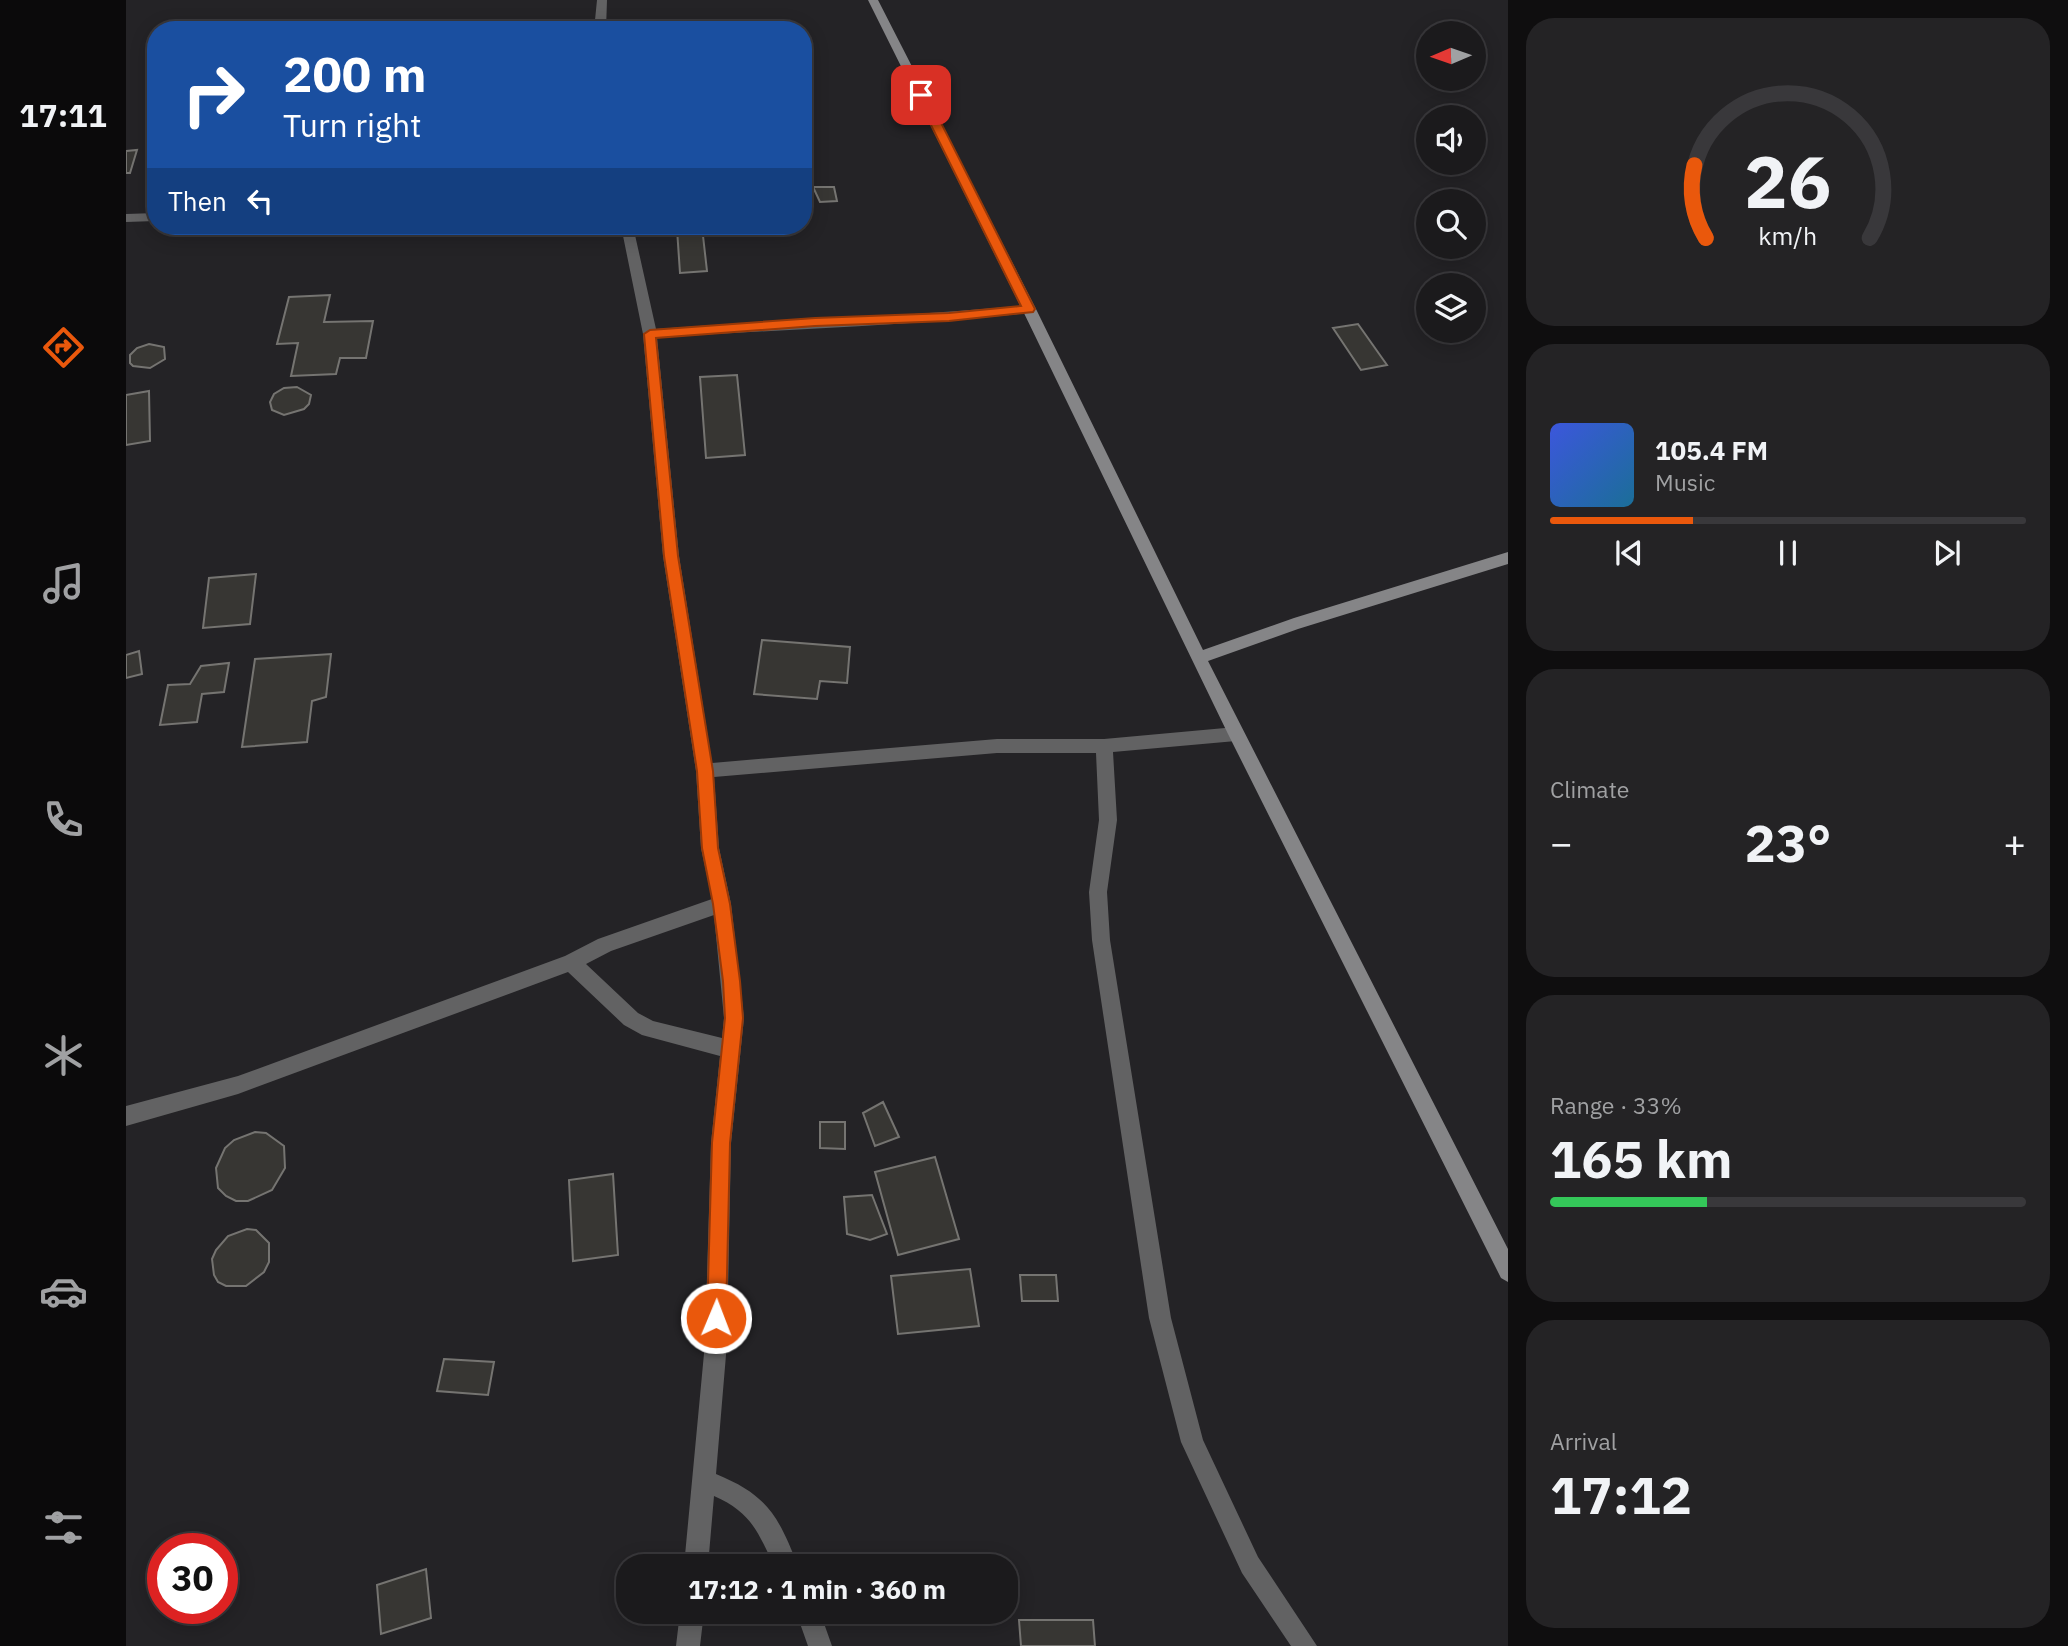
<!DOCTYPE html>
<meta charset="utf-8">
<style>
body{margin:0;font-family:"IBM Plex Sans",sans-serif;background:#242325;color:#f1f3f6;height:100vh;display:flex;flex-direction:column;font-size:26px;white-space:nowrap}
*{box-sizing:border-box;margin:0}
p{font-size:23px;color:#a0a1a3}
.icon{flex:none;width:38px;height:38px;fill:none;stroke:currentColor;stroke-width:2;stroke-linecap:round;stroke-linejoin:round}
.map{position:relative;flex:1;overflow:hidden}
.sheet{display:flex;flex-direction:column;gap:18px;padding:18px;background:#0f0e0f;width:560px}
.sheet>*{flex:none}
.guide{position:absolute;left:21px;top:21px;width:665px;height:214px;border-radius:28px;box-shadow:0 4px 18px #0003,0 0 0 2px #39383b;background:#1a4fa0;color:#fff;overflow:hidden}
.needle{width:46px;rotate:268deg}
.tools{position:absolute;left:1290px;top:21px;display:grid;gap:14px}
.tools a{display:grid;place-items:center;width:70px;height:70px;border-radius:50%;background:#1b1a1c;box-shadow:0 4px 18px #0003,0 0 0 2px #39383b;font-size:35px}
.speed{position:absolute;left:21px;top:1533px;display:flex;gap:14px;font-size:35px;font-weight:700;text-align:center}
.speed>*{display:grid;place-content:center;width:91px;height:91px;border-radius:50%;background:#1b1a1c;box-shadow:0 4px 18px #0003,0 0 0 2px #39383b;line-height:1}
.speed .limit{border:10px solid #d22;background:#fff;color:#111}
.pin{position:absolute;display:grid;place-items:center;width:60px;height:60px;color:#fff;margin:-30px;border-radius:14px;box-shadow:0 4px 10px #0006}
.me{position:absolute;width:77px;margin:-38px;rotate:1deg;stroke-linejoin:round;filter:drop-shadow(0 0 5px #0008)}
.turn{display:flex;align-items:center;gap:24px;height:147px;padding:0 21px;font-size:32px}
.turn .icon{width:91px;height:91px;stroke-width:2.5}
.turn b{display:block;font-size:49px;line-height:60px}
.then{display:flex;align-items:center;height:66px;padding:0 21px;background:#0003;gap:14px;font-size:26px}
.big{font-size:52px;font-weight:700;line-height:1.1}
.sheet .widget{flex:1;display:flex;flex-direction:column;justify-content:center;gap:10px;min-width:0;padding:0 24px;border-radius:28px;background:#242325}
.sheet .dial{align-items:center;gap:0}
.dial svg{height:182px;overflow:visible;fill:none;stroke:#39383b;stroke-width:7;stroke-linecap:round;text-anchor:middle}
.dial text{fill:#f1f3f6;stroke:none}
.song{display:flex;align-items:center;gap:21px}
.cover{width:84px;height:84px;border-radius:10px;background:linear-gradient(135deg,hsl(230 70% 55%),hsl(200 70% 35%))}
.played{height:7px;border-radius:4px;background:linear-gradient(90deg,#ea580c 30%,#39383b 30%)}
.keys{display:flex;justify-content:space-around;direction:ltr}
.heat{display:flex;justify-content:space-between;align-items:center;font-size:38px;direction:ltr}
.charge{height:10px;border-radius:5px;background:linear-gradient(90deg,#34c759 33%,#39383b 0)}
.trip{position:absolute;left:490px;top:1554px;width:402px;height:70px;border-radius:28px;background:#1b1a1c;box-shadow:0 4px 18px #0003,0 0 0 2px #39383b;font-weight:700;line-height:70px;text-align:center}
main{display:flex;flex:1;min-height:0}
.dock{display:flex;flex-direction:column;width:126px;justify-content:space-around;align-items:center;background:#0b0a0b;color:#a0a1a3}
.dock .icon{width:49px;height:49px}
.dock .current{color:#ea580c}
.dock b{font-size:32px;color:#f1f3f6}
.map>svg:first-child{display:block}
.building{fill:#373633;stroke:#757471;stroke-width:2}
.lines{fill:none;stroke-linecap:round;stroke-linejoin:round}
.street{fill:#626263;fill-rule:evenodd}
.secondary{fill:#858587;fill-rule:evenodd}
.route{fill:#ea580c;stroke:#983908;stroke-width:2}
</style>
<main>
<nav class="dock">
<b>17:11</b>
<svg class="icon current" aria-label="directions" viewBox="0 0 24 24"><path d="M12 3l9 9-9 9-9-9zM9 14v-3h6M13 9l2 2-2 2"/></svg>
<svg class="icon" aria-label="music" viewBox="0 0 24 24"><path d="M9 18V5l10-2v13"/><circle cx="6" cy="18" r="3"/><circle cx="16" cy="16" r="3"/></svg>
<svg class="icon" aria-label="phone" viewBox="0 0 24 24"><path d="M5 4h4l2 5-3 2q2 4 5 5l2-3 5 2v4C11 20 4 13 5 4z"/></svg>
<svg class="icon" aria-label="climate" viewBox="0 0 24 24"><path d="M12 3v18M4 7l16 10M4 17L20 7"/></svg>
<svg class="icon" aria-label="car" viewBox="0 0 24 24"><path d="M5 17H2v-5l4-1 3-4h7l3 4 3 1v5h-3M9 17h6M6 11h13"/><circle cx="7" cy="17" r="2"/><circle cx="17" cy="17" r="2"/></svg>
<svg class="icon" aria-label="filters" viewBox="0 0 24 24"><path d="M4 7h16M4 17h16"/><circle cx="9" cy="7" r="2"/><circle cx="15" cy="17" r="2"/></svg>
</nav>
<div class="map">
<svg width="1382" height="1646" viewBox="0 0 1382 1646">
<rect width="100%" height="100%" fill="#242326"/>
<path class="building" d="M11,150L4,173H0V151Z
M687,187H708L711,201L694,202Z
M576,227L581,271L554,273L551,229Z
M204,295L198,322L247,321L240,358H214L210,374L165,376L172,343L151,344L163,297Z
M1232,324L1261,365L1235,370L1207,328Z
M23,344L38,347L39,359L24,368L7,366L4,363V355L11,348Z
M611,375L619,455L580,458L574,377Z
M171,387L185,395L183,404L178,409L158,415L146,410L144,402L148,394L158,388Z
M23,391L24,441L0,445V395Z
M130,574L124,624L77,628L83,578Z
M636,640L724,647L721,683L694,681L691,699L628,694Z
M13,651L16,674L0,678V655Z
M205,654L200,697L186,701L181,742L116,747L129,659Z
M103,663L98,692L76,694L71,722L34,725L42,685L64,684L75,666Z
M757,1102L773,1137L749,1146L737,1113Z
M694,1122H719V1149L694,1148Z
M129,1132L140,1133L158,1146L159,1168L146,1190L122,1201H110L100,1196L92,1188L90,1168L99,1148L108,1140Z
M809,1157L833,1239L772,1255L749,1172Z
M487,1174L492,1255L447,1261L443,1180Z
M746,1195L761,1234L744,1240L721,1234L718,1197Z
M121,1229L130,1230L143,1243V1262L138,1272L120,1286H100L92,1282L88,1275L86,1259L90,1250L102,1236Z
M844,1269L853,1326L772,1334L765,1276Z
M894,1275H930L932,1301H896Z
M318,1359L368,1362L362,1395L311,1391Z
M300,1569L305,1618L255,1634L251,1585Z
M893,1620H967L969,1646H895Z"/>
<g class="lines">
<path class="street" d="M471,0H481L480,30H468Z
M30,213V221L0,222V214Z
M495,226H507L530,329C654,320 779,317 903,305L910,309L903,313C779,326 655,329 531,338L553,556L586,763L871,739H978L1110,727L1116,729L1118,734L1116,739L1110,741L987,752L991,820L981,892L984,940L1045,1318L1077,1440L1132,1557L1191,1646H1165L1116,1573L1055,1442L1023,1318L966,940L963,892L973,820L970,753H871L588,777L593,848L605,904L618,1018L605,1143L601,1343L590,1474C641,1495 652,1515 672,1566H648C632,1532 625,1512 588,1496L582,1566H558L579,1343L585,1143L594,1056L516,1035L498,1025L442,972L112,1094L0,1126V1106L112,1076L439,956L472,939L586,899L575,848L570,771L537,556L517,334ZM588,915L598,1018L596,1038L527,1021L512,1013L460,964L485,951Z
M554,1612H578L574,1646H550Z
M670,1612H694L706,1646H682Z"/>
<path class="secondary" d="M742,0H752L910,309L1077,650L1168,618L1382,552V564L1172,629L1082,661L1382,1249V1282L1375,1278L1102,734L896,309Z"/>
</g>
<path class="route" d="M792,93L801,95L909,309L907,312L823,321L689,326L530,338L552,556L587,771L592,848L604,904L614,981L617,1018L604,1143L600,1318L597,1325L590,1328L584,1325L581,1318L586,1143L599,1018L597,981L587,904L576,848L571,771L538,556L518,334L524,330L689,318L823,313L895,306L790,95Z"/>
</svg>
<div class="tools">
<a><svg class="needle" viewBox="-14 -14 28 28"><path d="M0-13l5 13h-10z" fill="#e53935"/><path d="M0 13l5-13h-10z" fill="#a0a1a3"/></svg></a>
<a><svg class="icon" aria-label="sound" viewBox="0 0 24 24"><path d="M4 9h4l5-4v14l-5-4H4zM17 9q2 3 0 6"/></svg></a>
<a><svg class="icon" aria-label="search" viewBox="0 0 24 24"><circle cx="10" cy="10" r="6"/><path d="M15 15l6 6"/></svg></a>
<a><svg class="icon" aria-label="layers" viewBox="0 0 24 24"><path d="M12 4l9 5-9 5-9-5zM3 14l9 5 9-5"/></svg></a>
</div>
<div class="speed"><div class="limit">30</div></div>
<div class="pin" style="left:795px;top:95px;background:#d93025"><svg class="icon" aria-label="arrive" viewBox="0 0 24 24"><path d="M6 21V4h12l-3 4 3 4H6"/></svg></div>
<svg class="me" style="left:590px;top:1318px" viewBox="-20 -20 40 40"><circle r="17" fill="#ea580c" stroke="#fff" stroke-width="3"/><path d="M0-11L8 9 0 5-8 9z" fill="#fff"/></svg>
<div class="trip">17:12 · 1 min · 360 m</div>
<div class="guide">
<div class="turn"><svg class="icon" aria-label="right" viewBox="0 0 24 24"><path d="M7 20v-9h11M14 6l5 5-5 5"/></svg><div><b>200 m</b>Turn right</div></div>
<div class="then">Then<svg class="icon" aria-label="left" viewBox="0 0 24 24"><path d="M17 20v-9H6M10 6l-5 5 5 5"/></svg></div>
</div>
</div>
<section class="sheet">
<div class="widget dial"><svg viewBox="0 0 100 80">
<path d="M14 69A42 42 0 1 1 86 69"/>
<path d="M14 69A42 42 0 0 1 9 37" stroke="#ea580c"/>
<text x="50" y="56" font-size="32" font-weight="700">26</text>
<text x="50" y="72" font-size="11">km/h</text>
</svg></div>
<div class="widget">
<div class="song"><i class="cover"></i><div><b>105.4 FM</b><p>Music</p></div></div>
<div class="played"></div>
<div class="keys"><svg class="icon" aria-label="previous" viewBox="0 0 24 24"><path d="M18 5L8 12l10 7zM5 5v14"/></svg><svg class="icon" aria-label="pause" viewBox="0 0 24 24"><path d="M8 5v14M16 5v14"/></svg><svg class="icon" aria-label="next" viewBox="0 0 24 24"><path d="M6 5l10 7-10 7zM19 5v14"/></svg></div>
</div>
<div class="widget"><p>Climate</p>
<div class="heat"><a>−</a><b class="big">23°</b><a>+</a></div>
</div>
<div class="widget"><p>Range · 33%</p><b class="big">165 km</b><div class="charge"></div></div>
<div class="widget"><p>Arrival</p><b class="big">17:12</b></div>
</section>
</main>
